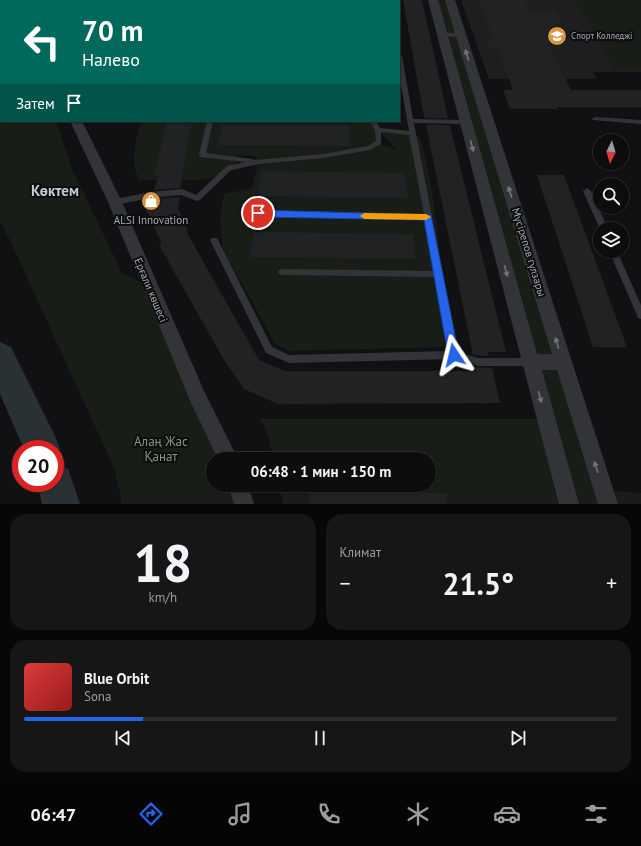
<!DOCTYPE html>
<html lang="ru">
<meta charset="utf-8">
<style>
body{margin:0;font-family:"PT Sans",sans-serif;background:#161617;color:#f1f3f6;height:100vh;display:flex;flex-direction:column;font-size:15px;white-space:nowrap}
*{box-sizing:border-box;margin:0}
p{font-size:13px;color:#9a9c9e}
.icon{flex:none;width:22px;height:22px;fill:none;stroke:currentColor;stroke-width:2;stroke-linecap:round;stroke-linejoin:round}
.map{position:relative;height:504px;overflow:hidden}
.side{display:flex;flex-direction:column;gap:10px;padding:10px;background:#070708;flex:1}
.side>*{flex:none}
.hud{position:absolute;left:0px;top:0px;width:400px;height:122px;box-shadow:0 1px 3px #0004,0 0 0 1px #2d2d2e;background:#00695c;color:#fff;overflow:hidden}
.needle{width:26px;rotate:185deg}
.tools{position:absolute;left:593px;top:134px;display:grid;gap:8px}
.tools a{display:grid;place-items:center;width:36px;height:36px;border-radius:50%;background:#0d0d0e;box-shadow:0 1px 3px #0004,0 0 0 1px #2d2d2e;font-size:20px}
.speed{position:absolute;left:12px;top:440px;display:flex;gap:8px;font-size:20px;font-weight:700;text-align:center}
.speed>*{display:grid;place-content:center;width:52px;height:52px;border-radius:50%;background:#0d0d0e;box-shadow:0 1px 3px #0004,0 0 0 1px #2d2d2e;line-height:1}
.speed .limit{border:6px solid #d22;background:#fff;color:#111}
.pin{position:absolute;display:grid;place-items:center;width:34px;height:34px;color:#fff;margin:-17px;border:2px solid #fff;border-radius:50%;box-shadow:0 1px 4px #0007}
.me{position:absolute;width:44px;margin:-22px;rotate:350deg;stroke-linejoin:round;filter:drop-shadow(0 0 3px #0008)}
.turn{display:flex;align-items:center;gap:14px;height:84px;padding:0 16px;font-size:18px}
.turn .icon{width:52px;height:52px;stroke-width:2.5}
.turn b{display:block;font-size:28px;line-height:34px}
.then{display:flex;align-items:center;height:38px;padding:0 16px;background:#0003;gap:8px;font-size:15px}
.big{font-size:30px;font-weight:700;line-height:1.1}
.side .widget{flex:1;display:flex;flex-direction:column;justify-content:center;gap:6px;min-width:0;padding:0 14px;border-radius:16px;background:#161617}
.side .dial{align-items:center;gap:0}
.dial b{font-size:52px;line-height:1}
.song{display:flex;align-items:center;gap:12px}
.cover{width:48px;height:48px;border-radius:6px;background:linear-gradient(135deg,hsl(0 70% 55%),hsl(0 70% 35%))}
.played{height:4px;border-radius:2px;background:linear-gradient(90deg,#2563eb 20%,#2d2d2e 20%)}
.keys{display:flex;justify-content:space-around;direction:ltr}
.heat{display:flex;justify-content:space-between;align-items:center;font-size:22px;direction:ltr}
.side .tiles{flex:1;display:grid;gap:10px;grid-template-columns:1fr 1fr}
.widget:last-child{grid-column:span 2}
.trip{position:absolute;left:206px;top:452px;width:230px;height:40px;border-radius:20px;background:#0d0d0e;box-shadow:0 1px 3px #0004,0 0 0 1px #2d2d2e;font-weight:700;line-height:40px;text-align:center}
.menu{display:flex;height:64px;justify-content:space-around;align-items:center;background:#050506;color:#9a9c9e}
.menu .icon{width:28px;height:28px}
.menu .selected{color:#2563eb}
.menu b{font-size:18px;color:#f1f3f6}
.map>svg:first-child{display:block}
.built{fill:#1d1e1f}
.green{fill:#181d18}
.lines{fill:none;stroke-linecap:round;stroke-linejoin:round}
.river{fill:#293134;fill-rule:evenodd}
.building{fill:#212223}
.lane{fill:#333437;fill-rule:evenodd}
.street{fill:#333437;fill-rule:evenodd}
.oneway{fill:#71757a}
.route{fill:#2563eb;stroke:#184099}
.slow{fill:#f59e0b}
.labels{text-anchor:middle;stroke-width:4;stroke-linejoin:round;paint-order:stroke}
.far-poi-label{font-size:9px;fill:#a4aab1;stroke:#0c0d0d;text-anchor:start}
.poi-label{font-size:11px;fill:#a4aab1;stroke:#0c0d0d}
.street-label{font-size:11px;fill:#a4aab1;stroke:#0c0d0d}
.near-park-label{font-size:13px;fill:#7f9a7d;stroke:#0c0d0d}
.district-label{font-size:15px;font-weight:bold;fill:#c5c8ce;stroke:#0c0d0d}
</style>
<div class="map">
<svg width="641" height="504" viewBox="0 0 641 504">
<rect width="100%" height="100%" fill="#111113"/>
<path class="built" d="M461,0H641V72H593L597,79H489Z"/>
<path class="green" d="M0,0L33,1H1V121H56L72,169L122,273L141,282L222,457L223,459H213V485H233L241,504H122L115,470L10,240L0,222Z
M433,0H450L604,490L641,493V504H569Z
M575,0H641V70H615Z
M141,121H372L373,127L383,145L397,150L378,130L420,137C439,205 441,277 446,347L290,351L274,343L251,299L223,253L220,216L224,194L252,188L257,168L255,156L237,155V168C206,185 174,180 140,180C129,165 136,138 141,121Z
M260,419H538L560,504H283L279,485H429V459H273L268,435Z"/>
<g class="lines">
<path class="river" d="M0,342L11,347L55,436L60,449L55,461V449H24L0,394Z
M55,463L68,469L80,504H42L37,483H55Z"/>
</g>
<path class="building" d="M403,0H422L448,118H425L423,112Z
M478,0H525L530,10H555L563,23H556L567,44H548L571,90H641V107H557L558,109H510L503,90H513L497,47L483,48L493,38Z
M167,121H192L180,188L154,190L158,176H154Z
M222,125H349L350,146L218,145Z
M426,125H450L451,130L506,352H488L489,356L473,355Z
M261,171L405,173L408,198L258,196Z
M537,175H564L627,347H593Z
M180,197L178,209L188,230L186,231L259,360L285,371H476L475,367L492,368L500,403L278,404L244,389L224,360L159,245L162,244L143,203L151,199Z
M253,232L413,234L416,259L250,257Z
M310,491L447,493V504H310Z"/>
<g class="lines">
<path class="lane" d="M121,0H127V1H121Z
M180,0H186V1H180Z
M237,0H243V1H237Z
M295,0H301V1H295Z
M349,0H355V1H349Z
M386,0H392V1H386Z
M442,33H461L464,35L461,37L440,36L439,35Z
M399,54L402,56L413,119L465,120L468,122L465,124L414,123L458,352L478,358H531L534,359L536,362L534,365L531,366H478L454,359L289,363L266,353L210,240L211,238H217L272,347L289,355L449,351L435,277L282,275L279,274L278,272L279,270L282,269L434,271L425,220L258,216L254,213L258,210L424,214L409,135L381,132V144L370,150L323,158L259,164L231,170L200,200L197,201L181,195L151,198L115,205L111,202L115,199L151,192L182,189L196,195L227,166L245,162L200,157L199,155L207,121H213L206,153L252,159L255,160L323,154L368,146L376,141L375,130L370,121H376L380,128L409,131L399,73Z
M595,117L641,120V124L593,120L592,119Z
M587,188L591,191L608,229H600L583,191Z
M609,251H617L641,305V319L638,318L637,315Z"/>
<path class="street" d="M25,0H35V1H25Z
M428,0H438L537,354H552L445,0H455L618,504H598L557,370H542L579,504H559Z
M70,121H82L122,202L204,391L238,459H218L191,403L108,202Z
M228,485H248L254,504H234Z"/>
</g>
<defs><path id="oneway-solid" d="M-6-.8H1V-3.2L6.5 0L1 3.2V.8H-6Z"/></defs>
<g class="oneway">
<use href="#oneway-solid" transform="translate(467 55) rotate(-107)"/>
<use href="#oneway-solid" transform="translate(472 146) rotate(75)"/>
<use href="#oneway-solid" transform="translate(510 192) rotate(-107)"/>
<use href="#oneway-solid" transform="translate(506 271) rotate(75)"/>
<use href="#oneway-solid" transform="translate(557 343) rotate(-107)"/>
<use href="#oneway-solid" transform="translate(540 397) rotate(75)"/>
<use href="#oneway-solid" transform="translate(596 467) rotate(-107)"/>
</g>
<path class="route" d="M258,210L431,215L459,355L457,358H450L448,355L424,220L258,217L253,213Z"/>
<path class="slow" d="M364,213L426,214L431,217L426,220L364,219L360,216Z"/>
<defs>
<g id="university-disc" transform="scale(1)"><circle r="9.5" fill="#da9442" stroke="#0c0d0d"/><path d="M0-5L7-2L0 1L-7-2ZM-4 1L0 2.5L4 1V4Q0 6-4 4Z" fill="#fff"/></g>
<g id="shop-disc" transform="scale(1)"><circle r="9.5" fill="#da9442" stroke="#0c0d0d"/><path d="M-5-2.5h2.3a2.7 3.5 0 0 1 5.4 0H5L5.5 6h-11ZM-1.5-2.5h3a1.5 2.3 0 0 0-3 0Z" fill="#fff"/></g>
</defs>
<g fill-rule="evenodd">
<use href="#university-disc" x="557" y="36"/>
<use href="#shop-disc" x="151" y="201"/>
</g>
<g class="labels">
<g class="far-poi-label">
<text x="571" y="39">Спорт Колледжі</text>
</g>
<g class="poi-label">
<text x="151" y="224">ALSI Innovation</text>
</g>
<g class="street-label">
<text transform="translate(529 252) rotate(73)" y="4">Мүсірепов гүлзары</text>
<text transform="translate(151 290) rotate(67)" y="4">Ерғали көшесі</text>
</g>
<g class="near-park-label">
<text x="161" y="446">Алаң Жас<tspan x="161" dy="15">Қанат</tspan></text>
</g>
<g class="district-label">
<text x="55" y="196">Көктем</text>
</g>
</g>
</svg>
<div class="tools">
<a><svg class="needle" viewBox="-14 -14 28 28"><path d="M0-13l5 13h-10z" fill="#e53935"/><path d="M0 13l5-13h-10z" fill="#9a9c9e"/></svg></a>
<a><svg class="icon" aria-label="search" viewBox="0 0 24 24"><circle cx="10" cy="10" r="6"/><path d="M15 15l6 6"/></svg></a>
<a><svg class="icon" aria-label="layers" viewBox="0 0 24 24"><path d="M12 4l9 5-9 5-9-5zM3 14l9 5 9-5"/></svg></a>
</div>
<div class="speed"><div class="limit">20</div></div>
<div class="pin" style="left:258px;top:213px;background:#d93025"><svg class="icon" aria-label="arrive" viewBox="0 0 24 24"><path d="M6 21V4h12l-3 4 3 4H6"/></svg></div>
<svg class="me" style="left:454px;top:355px" viewBox="-20 -20 40 40"><path d="M0-17L14 15 0 8-14 15z" fill="#2563eb" stroke="#fff" stroke-width="4"/></svg>
<div class="trip">06:48 · 1 мин · 150 m</div>
<div class="hud">
<div class="turn"><svg class="icon" aria-label="left" viewBox="0 0 24 24"><path d="M17 20v-9H6M10 6l-5 5 5 5"/></svg><div><b>70 m</b>Налево</div></div>
<div class="then">Затем<svg class="icon" aria-label="arrive" viewBox="0 0 24 24"><path d="M6 21V4h12l-3 4 3 4H6"/></svg></div>
</div>
</div>
<section class="side">
<div class="tiles">
<div class="widget dial"><b>18</b><p>km/h</p></div>
<div class="widget"><p>Климат</p>
<div class="heat"><a>−</a><b class="big">21.5°</b><a>+</a></div>
</div>
<div class="widget">
<div class="song"><i class="cover"></i><div><b>Blue Orbit</b><p>Sona</p></div></div>
<div class="played"></div>
<div class="keys"><svg class="icon" aria-label="previous" viewBox="0 0 24 24"><path d="M18 5L8 12l10 7zM5 5v14"/></svg><svg class="icon" aria-label="pause" viewBox="0 0 24 24"><path d="M8 5v14M16 5v14"/></svg><svg class="icon" aria-label="next" viewBox="0 0 24 24"><path d="M6 5l10 7-10 7zM19 5v14"/></svg></div>
</div>
</div>
</section>
<nav class="menu">
<b>06:47</b>
<svg class="icon selected" aria-label="directions" viewBox="0 0 24 24"><path d="M12 3l9 9-9 9-9-9zM9 14v-3h6M13 9l2 2-2 2"/></svg>
<svg class="icon" aria-label="music" viewBox="0 0 24 24"><path d="M9 18V5l10-2v13"/><circle cx="6" cy="18" r="3"/><circle cx="16" cy="16" r="3"/></svg>
<svg class="icon" aria-label="phone" viewBox="0 0 24 24"><path d="M5 4h4l2 5-3 2q2 4 5 5l2-3 5 2v4C11 20 4 13 5 4z"/></svg>
<svg class="icon" aria-label="climate" viewBox="0 0 24 24"><path d="M12 3v18M4 7l16 10M4 17L20 7"/></svg>
<svg class="icon" aria-label="car" viewBox="0 0 24 24"><path d="M5 17H2v-5l4-1 3-4h7l3 4 3 1v5h-3M9 17h6M6 11h13"/><circle cx="7" cy="17" r="2"/><circle cx="17" cy="17" r="2"/></svg>
<svg class="icon" aria-label="filters" viewBox="0 0 24 24"><path d="M4 7h16M4 17h16"/><circle cx="9" cy="7" r="2"/><circle cx="15" cy="17" r="2"/></svg>
</nav>
